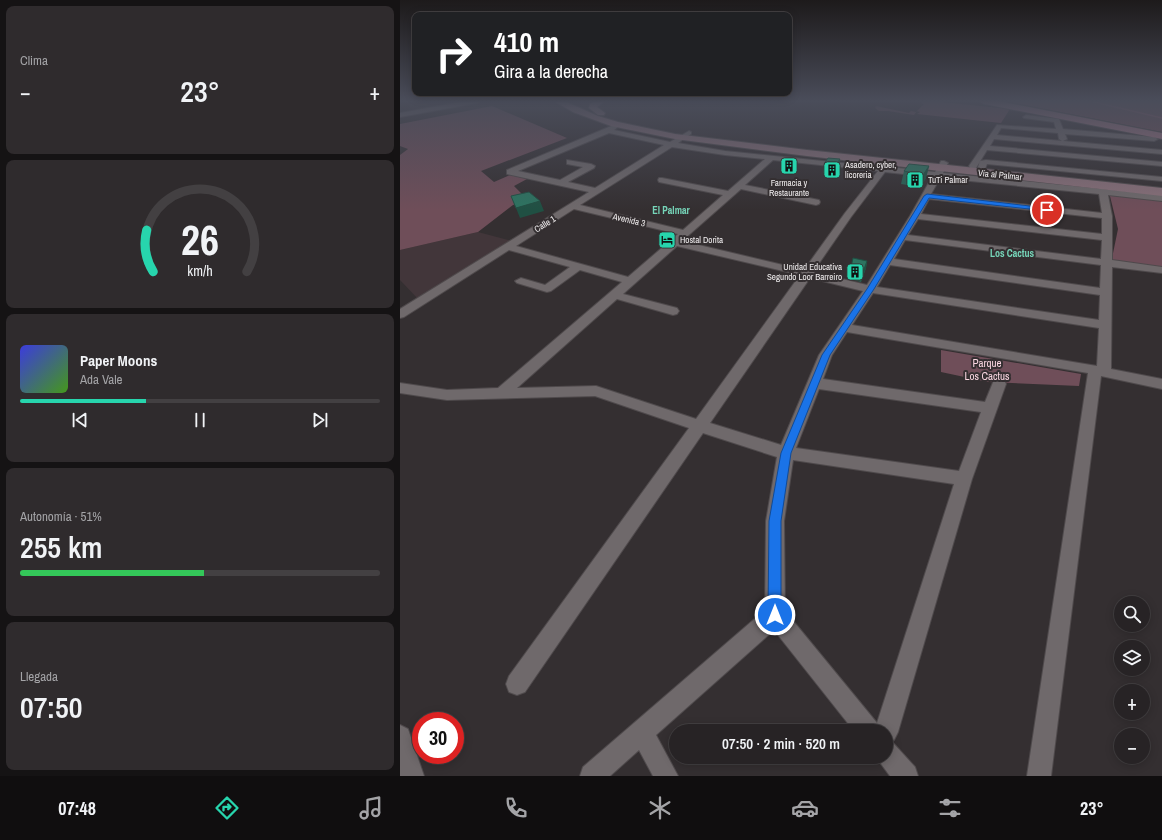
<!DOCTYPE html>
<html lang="es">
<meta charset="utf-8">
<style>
body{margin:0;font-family:"Archivo Narrow",sans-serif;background:#2f2b2d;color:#f1f3f6;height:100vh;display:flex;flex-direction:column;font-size:15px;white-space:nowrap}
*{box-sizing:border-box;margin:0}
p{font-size:13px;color:#a4a4a7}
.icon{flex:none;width:22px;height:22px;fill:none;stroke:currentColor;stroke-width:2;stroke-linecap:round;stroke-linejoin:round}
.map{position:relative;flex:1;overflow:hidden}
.side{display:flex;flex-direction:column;gap:6px;padding:6px;background:#151314;width:400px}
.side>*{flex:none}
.banner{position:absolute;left:12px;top:12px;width:380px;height:84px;border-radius:8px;box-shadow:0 2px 10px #0003,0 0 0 1px #434042;background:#202124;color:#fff;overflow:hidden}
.controls{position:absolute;left:714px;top:596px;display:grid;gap:8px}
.controls a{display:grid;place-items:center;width:36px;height:36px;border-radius:50%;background:#272325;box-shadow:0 2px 10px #0003,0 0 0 1px #434042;font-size:20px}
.speed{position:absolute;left:12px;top:712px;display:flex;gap:8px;font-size:20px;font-weight:700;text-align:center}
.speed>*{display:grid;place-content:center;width:52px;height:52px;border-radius:50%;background:#272325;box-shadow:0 2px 10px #0003,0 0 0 1px #434042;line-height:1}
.speed .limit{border:6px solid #d22;background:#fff;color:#111}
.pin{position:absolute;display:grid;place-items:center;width:34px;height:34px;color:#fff;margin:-17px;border:2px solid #fff;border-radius:50%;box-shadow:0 1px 4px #0007}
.me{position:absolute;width:44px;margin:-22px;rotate:0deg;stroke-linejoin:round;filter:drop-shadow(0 0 3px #0008)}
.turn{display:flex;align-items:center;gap:14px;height:84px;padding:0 16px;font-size:18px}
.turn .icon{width:52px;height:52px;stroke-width:2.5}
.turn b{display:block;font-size:28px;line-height:34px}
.big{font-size:30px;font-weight:600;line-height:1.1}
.side .card{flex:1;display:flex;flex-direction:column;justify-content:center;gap:6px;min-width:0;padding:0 14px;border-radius:8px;background:#2f2b2d}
.side .dial{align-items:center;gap:0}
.dial svg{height:104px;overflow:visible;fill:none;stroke:#434042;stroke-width:7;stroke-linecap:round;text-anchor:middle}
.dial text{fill:#f1f3f6;stroke:none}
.song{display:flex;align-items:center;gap:12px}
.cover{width:48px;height:48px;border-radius:6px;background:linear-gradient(135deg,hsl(240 70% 55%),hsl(100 70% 35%))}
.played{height:4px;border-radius:2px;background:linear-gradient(90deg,#27d5ad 35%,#434042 35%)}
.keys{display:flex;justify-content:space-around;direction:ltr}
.heat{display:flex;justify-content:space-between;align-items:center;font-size:22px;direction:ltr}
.charge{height:6px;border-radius:3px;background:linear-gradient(90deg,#34c759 51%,#434042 0)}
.trip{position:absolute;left:269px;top:724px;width:224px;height:40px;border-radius:20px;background:#272325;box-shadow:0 2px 10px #0003,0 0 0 1px #434042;font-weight:600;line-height:40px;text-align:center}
.tabs{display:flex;height:64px;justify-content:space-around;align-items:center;background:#100e0f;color:#a4a4a7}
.tabs .icon{width:28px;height:28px}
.tabs .current{color:#27d5ad}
.tabs b{font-size:18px;color:#f1f3f6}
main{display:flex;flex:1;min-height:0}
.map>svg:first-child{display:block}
.built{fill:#42363a}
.green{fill:#6f4e59}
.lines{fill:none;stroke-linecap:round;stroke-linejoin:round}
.stream{stroke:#925b6e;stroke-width:1.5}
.street-casing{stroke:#4f4a4c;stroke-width:2}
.secondary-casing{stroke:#4f4a4c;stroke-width:2}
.primary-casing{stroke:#4f4a4c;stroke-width:2}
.street{fill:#6f696b;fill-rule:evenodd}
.secondary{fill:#897079;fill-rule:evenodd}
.primary{fill:#a47787;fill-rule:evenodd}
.wall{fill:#276353}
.shaded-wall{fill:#205043}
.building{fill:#2d7360;stroke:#205043}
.route{fill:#1a73e8;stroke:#114b97}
.labels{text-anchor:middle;stroke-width:4;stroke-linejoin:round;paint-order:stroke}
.far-poi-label{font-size:9px;fill:#efeced;stroke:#342f31;text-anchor:start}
.far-street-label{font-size:9px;fill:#efeced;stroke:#342f31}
.far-neighbourhood-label{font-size:10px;font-weight:bold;fill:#76d5b9;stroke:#342f31}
.park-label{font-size:11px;fill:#fad6e1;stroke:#342f31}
</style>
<main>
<section class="side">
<div class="card"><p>Clima</p>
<div class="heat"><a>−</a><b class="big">23°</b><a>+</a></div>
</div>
<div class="card dial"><svg viewBox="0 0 100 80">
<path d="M14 69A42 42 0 1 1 86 69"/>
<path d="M14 69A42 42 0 0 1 9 37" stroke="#27d5ad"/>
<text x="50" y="56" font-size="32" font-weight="700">26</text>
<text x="50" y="72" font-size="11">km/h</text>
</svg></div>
<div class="card">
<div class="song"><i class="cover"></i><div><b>Paper Moons</b><p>Ada Vale</p></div></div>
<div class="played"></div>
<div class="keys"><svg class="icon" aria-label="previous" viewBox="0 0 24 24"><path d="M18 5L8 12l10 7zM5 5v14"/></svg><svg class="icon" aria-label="pause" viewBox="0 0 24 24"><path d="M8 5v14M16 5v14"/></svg><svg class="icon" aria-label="next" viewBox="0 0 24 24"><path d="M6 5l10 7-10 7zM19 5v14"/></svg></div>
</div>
<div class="card"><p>Autonomía · 51%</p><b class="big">255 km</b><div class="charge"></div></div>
<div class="card"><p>Llegada</p><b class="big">07:50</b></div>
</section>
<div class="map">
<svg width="762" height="776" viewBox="0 0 762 776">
<rect width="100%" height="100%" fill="#342f31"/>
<path class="built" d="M78,232L112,241L18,299L0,280V250Z"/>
<path class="green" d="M523,101H531L610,109L601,123L517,114L520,112L517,111L514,115L488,111H479L475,108L476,106L509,113L511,111L516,112L524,104L521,103Z
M604,101H762V132Z
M92,106L167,138L81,171L94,182L110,175L127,179L114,186L128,200L113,205L78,232L0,250V155L8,149L0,146V124Z
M709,192L762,194V268L711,263L718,229Z
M541,350L681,374L679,386L588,382L541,372Z"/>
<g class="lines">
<path class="stream" d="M690,101L762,118"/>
<g class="street-casing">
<path id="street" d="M67,101H80L77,103L0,117V113Z
M626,115L659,119L663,129L754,137L758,139L754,141L665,134L667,139L663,141L762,150V154L594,139L590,146L762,162V166L587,150L576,168H570L569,166L597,125L656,129L654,122L624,118L623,117ZM601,128L658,133L659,139L662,141L597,135Z
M216,124L219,126L214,130L270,142L289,131L291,132V134L278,143L325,151L481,167L486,160H489L493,162L489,167L535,172L541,161H544L548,163L543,173L762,195V201L708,195L712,216V260L762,267V273L712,267L711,369L762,379V389L701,376L651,776H627L688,373L447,332L432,355L423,379L585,402L594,380L599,379L604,380L606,384L572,479L498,732L494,740L490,742L494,744L515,767L518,776H490L476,757H486V731H454L374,630L256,735L278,776H253L239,750L210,776H180L183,767L365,610L366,521L377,457L303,433L125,692L117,695L109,692L106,684L109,676L289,428L195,396L47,400L0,393V383L47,390L98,388L222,282L180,270L151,291L147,292L117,283L115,281L121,278L145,285L170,267L109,250L4,317L0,318V309L189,192L107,174V170ZM209,133L264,145L195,188L168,182L194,168L195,166L191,164L167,160V164L183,167L160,180L118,171ZM272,147L325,155L365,159L328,191L262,178H259L258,180L259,182L323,195L283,230L180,205ZM373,160L478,171L445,213L404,270L282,241L341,189L416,205L419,204L420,202L419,200L345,185ZM485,172L532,177L510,216L467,285L413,272L451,217ZM540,178L699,194L702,213L531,194ZM529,199L702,218V234L521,214ZM174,209L278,234L228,277L116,246ZM518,219L702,240L701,259L508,235ZM505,240L701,265L700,288L494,259ZM277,246L400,275L296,419L196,386L117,388L217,299L273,315L277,314L279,311L277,308L223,294ZM490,265L700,295L699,320L477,287ZM410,278L463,291L419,355L381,445L310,423ZM473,293L699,328L697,366L452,325ZM419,389L581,412L559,471L396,448ZM393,460L554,484L477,723L385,611L384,521Z
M586,160L762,177V181L587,164L585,169H579L578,167L580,161Z
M0,725L8,729L24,776H0Z"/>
</g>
<g class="secondary-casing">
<path id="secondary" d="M154,101H164L198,116L218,122L275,134L407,150L762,188V196L407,156L275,139L211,126L173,112Z
M195,101H205L197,107L205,113L204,115H198L189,108L190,104Z"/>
</g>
<g class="primary-casing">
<path id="primary" d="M579,101H598L762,133V139L584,104Z"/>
</g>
<use href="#street" class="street"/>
<use href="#secondary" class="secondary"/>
<use href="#primary" class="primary"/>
</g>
<path class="wall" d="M440,159V168L434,175L423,173L424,164Z
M529,166L526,178L520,187L501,184L504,171Z
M467,261L466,268L461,282L449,279L450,272Z"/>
<path class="shaded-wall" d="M440,159V168L434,175L435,166Z
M529,166L526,178L520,187L523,175Z
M140,201L144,211L120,218L116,208Z
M467,261L466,268L461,282L462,275Z"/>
<path class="building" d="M428,158L440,159L435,166L424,164Z
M509,164L529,166L523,175L504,171Z
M129,192L140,201L116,208L111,196Z
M453,258L467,261L462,275L450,272Z"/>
<linearGradient id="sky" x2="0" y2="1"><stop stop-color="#1d1a1b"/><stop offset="0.48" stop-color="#4a4d5a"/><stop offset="1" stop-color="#4a4d5a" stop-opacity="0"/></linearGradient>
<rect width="762" height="210" fill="url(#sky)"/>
<path class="route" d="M527,194L647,208L650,210L647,211L529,198L474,289L430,355L391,453L381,521V615L379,620L375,621L370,620L368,615L369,521L381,453L422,355L467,289L524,196Z"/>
<defs>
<g id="building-square" transform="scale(0.9)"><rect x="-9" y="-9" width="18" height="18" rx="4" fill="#27d5ad" stroke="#342f31"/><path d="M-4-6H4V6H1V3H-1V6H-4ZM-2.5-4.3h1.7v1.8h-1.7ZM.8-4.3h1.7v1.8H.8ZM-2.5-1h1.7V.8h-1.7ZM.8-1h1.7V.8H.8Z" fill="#111"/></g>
<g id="hotel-square" transform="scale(0.9)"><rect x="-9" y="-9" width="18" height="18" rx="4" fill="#27d5ad" stroke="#342f31"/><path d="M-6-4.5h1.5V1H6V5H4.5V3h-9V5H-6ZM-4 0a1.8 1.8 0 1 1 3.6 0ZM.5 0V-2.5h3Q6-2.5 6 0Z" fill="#111"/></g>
</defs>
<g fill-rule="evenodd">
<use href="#building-square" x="389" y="166"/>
<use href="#building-square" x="432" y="170"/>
<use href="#building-square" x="515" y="180"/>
<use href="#hotel-square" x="267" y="240"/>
<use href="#building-square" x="455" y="272"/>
</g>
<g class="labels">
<g class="far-poi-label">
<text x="445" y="168">Asadero, cyber,<tspan x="445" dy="10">licoreria</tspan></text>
<text x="528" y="183">TuTi Palmar</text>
<text x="389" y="186" text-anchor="middle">Farmacia y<tspan x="389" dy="10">Restaurante</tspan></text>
<text x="280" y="243">Hostal Dorita</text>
<text x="442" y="270" text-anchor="end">Unidad Educativa<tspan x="442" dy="10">Segundo Loor Barreiro</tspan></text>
</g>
<g class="far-street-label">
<text transform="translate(600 175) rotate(6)" y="3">Vía al Palmar</text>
<text transform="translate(229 220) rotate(13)" y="3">Avenida 3</text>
<text transform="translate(145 224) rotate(-32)" y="3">Calle 1</text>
</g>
<g class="far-neighbourhood-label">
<text x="271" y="214">El Palmar</text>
<text x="612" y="257">Los Cactus</text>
</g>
<g class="park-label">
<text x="587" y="367">Parque<tspan x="587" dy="13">Los Cactus</tspan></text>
</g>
</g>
</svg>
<div class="controls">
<a><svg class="icon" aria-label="search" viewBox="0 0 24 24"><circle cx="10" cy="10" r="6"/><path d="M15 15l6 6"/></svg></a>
<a><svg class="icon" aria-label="layers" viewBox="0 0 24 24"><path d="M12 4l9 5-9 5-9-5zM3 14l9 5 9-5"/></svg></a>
<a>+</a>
<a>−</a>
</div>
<div class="speed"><div class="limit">30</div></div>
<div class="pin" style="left:647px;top:210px;background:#d93025"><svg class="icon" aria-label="arrive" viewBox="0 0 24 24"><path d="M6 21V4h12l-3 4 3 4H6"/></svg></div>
<svg class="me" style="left:375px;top:615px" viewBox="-20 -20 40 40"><circle r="17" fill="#1a73e8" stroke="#fff" stroke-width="3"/><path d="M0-11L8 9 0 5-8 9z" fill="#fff"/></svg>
<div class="trip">07:50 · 2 min · 520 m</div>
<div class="banner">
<div class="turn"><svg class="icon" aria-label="right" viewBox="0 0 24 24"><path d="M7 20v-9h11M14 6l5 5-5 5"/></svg><div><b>410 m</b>Gira a la derecha</div></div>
</div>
</div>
</main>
<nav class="tabs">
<b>07:48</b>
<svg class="icon current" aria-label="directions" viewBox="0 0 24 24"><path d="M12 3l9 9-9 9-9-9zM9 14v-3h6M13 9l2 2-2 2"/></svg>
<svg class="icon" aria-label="music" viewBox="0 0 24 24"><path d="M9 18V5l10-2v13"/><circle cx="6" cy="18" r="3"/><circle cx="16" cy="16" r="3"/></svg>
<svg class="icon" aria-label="phone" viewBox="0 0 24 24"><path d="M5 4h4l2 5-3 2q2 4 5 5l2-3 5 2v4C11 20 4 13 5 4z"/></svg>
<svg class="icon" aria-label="climate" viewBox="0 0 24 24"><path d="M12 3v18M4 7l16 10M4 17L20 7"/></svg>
<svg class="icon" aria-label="car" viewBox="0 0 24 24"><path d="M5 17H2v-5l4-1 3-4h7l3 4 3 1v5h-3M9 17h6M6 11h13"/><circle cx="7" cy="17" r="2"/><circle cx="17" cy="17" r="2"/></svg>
<svg class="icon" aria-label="filters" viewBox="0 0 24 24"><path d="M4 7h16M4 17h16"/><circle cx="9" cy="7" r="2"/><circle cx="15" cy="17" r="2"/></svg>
<b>23°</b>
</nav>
